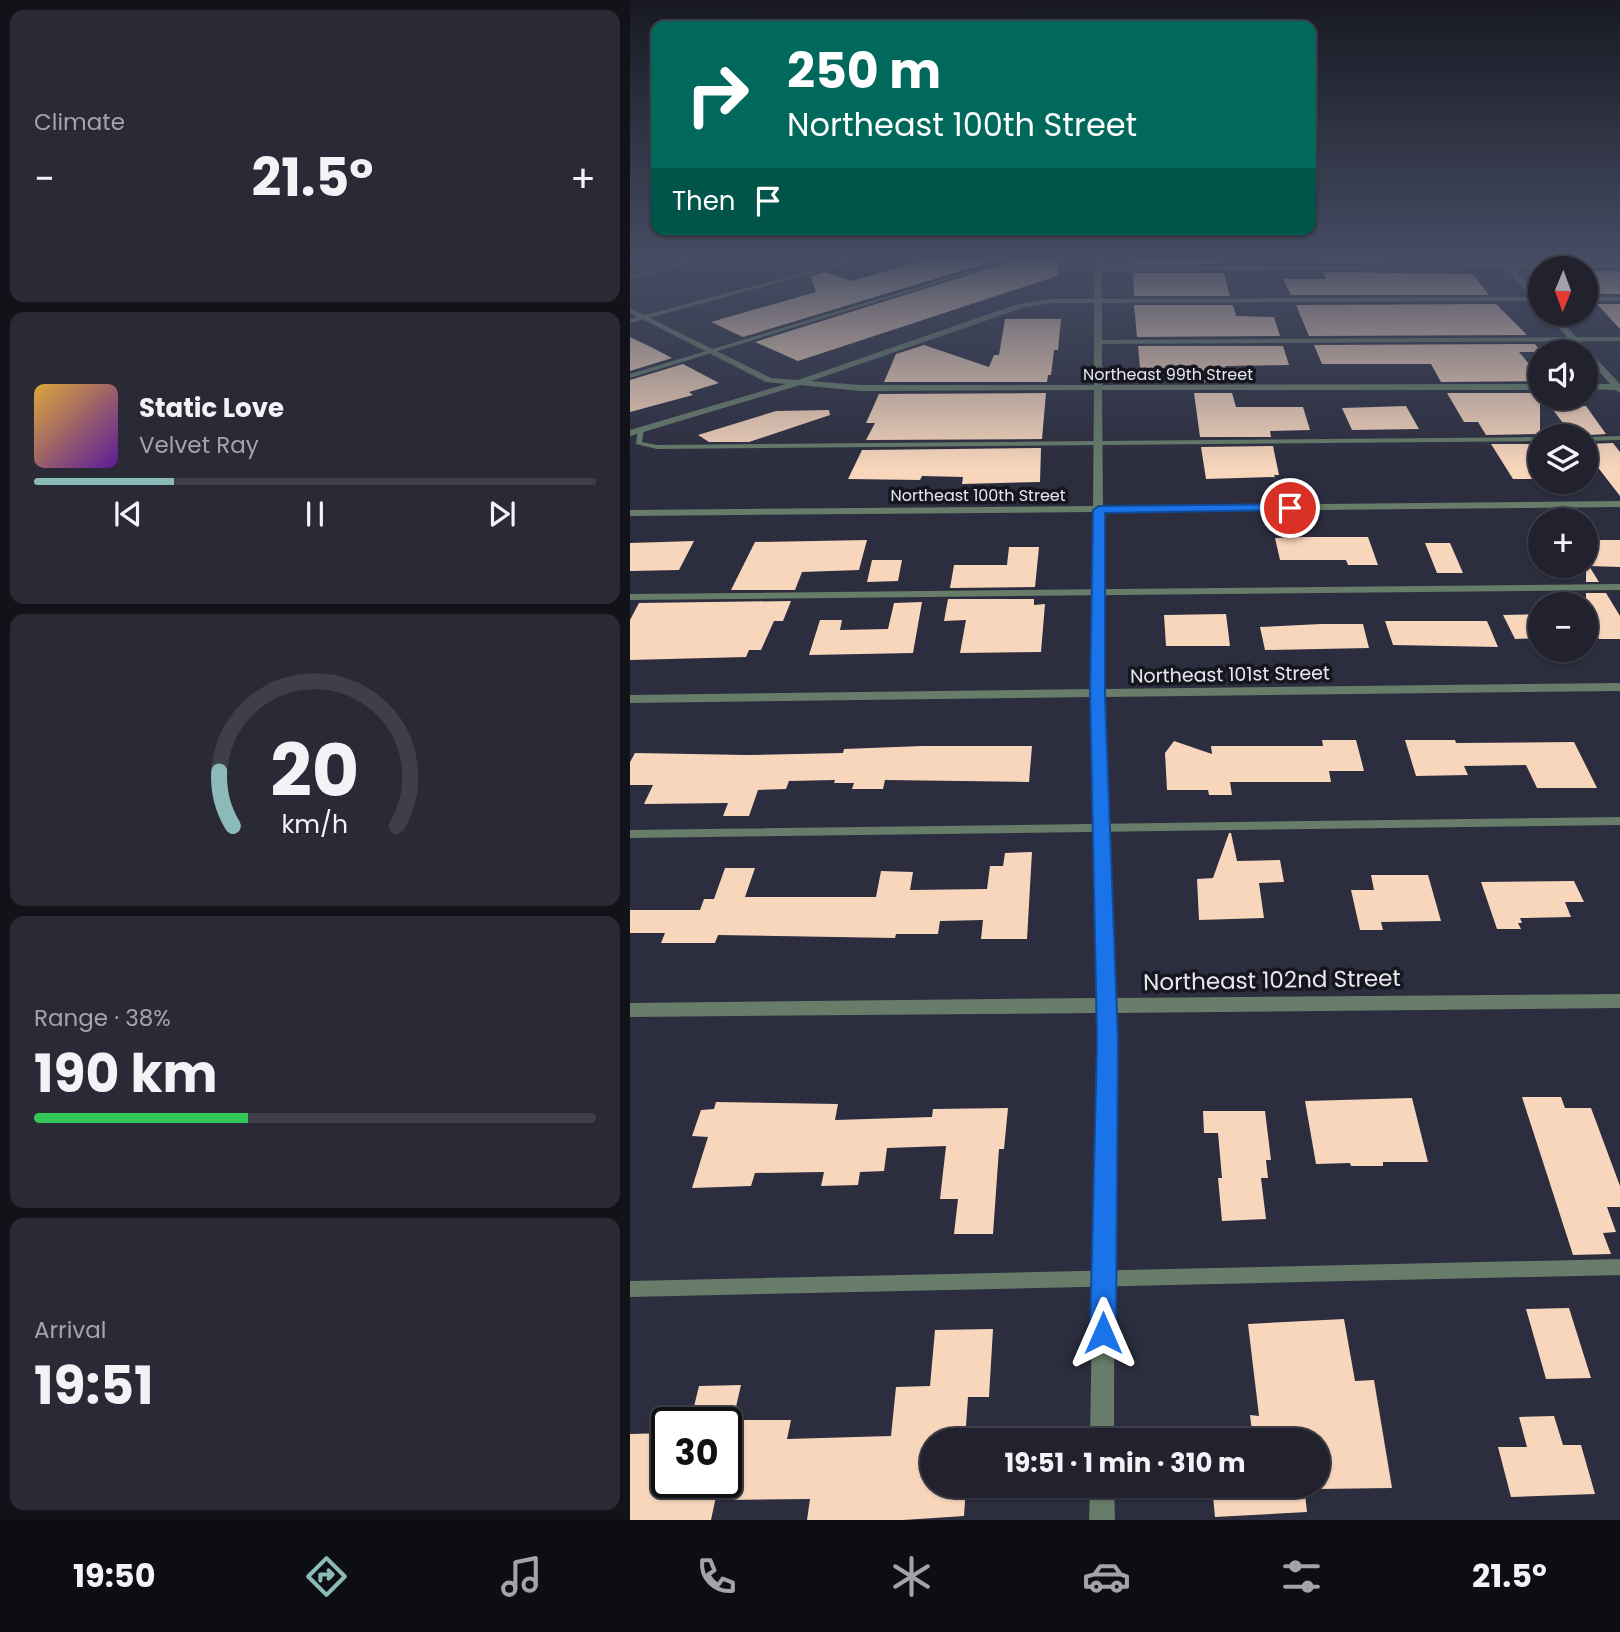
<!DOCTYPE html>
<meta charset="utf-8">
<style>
body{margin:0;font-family:Poppins,sans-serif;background:#292a36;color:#f1f3f6;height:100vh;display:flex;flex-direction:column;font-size:26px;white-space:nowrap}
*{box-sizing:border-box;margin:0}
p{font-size:23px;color:#a2a4aa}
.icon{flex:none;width:38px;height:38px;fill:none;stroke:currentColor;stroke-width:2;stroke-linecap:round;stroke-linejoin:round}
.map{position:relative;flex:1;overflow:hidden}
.side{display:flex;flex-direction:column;gap:10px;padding:10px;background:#121319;width:630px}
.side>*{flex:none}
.top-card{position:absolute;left:21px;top:21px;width:665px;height:214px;border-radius:14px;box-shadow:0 2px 5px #0004,0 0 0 2px #3e3f4a;background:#00695c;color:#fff;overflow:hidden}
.needle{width:46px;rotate:181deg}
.controls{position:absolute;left:898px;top:256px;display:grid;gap:14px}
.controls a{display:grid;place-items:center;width:70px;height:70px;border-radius:50%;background:#21222e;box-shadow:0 2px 5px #0004,0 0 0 2px #3e3f4a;font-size:35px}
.speed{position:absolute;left:21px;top:1407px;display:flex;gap:14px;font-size:35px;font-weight:700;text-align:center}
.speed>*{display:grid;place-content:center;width:91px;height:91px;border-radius:50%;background:#21222e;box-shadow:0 2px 5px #0004,0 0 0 2px #3e3f4a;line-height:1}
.speed .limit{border:4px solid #111;border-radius:10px;background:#fff;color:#111}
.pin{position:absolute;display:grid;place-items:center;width:60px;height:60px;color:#fff;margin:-30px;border:4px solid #fff;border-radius:50%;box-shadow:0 2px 7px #0007}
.me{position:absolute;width:77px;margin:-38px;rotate:0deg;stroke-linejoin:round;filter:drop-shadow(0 0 5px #0008)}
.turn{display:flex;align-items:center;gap:24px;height:147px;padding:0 21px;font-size:32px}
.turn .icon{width:91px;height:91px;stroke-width:2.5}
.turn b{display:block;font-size:49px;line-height:60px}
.then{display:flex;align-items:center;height:66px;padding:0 21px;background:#0003;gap:14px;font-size:26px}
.big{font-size:52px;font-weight:700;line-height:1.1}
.side .tile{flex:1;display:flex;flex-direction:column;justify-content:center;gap:10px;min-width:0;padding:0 24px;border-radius:14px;background:#292a36}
.side .dial{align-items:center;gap:0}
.dial svg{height:182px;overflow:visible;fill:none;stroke:#3e3f4a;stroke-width:7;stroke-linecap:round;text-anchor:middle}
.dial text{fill:#f1f3f6;stroke:none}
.song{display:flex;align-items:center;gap:21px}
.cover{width:84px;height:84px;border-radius:10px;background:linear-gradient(135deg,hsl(40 70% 55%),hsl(270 70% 35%))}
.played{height:7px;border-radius:4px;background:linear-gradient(90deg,#8bbbb9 25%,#3e3f4a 25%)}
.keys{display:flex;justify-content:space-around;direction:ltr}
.heat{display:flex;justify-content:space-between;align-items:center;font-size:38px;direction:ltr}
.charge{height:10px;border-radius:5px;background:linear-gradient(90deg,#34c759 38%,#3e3f4a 0)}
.trip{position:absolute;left:290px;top:1428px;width:410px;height:70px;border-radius:35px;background:#21222e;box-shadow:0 2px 5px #0004,0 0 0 2px #3e3f4a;font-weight:700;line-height:70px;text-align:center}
.tabs{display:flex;height:112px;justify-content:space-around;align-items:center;background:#0d0e12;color:#a2a4aa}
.tabs .icon{width:49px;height:49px}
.tabs .selected{color:#8bbbb9}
.tabs b{font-size:32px;color:#f1f3f6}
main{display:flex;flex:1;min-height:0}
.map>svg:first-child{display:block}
.building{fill:#f8d6bc}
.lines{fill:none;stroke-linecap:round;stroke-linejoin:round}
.service{fill:#677d69;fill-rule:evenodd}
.minor{fill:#677d69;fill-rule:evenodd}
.tertiary{fill:#677d69;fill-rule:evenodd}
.route{fill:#1a73e8;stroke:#114b97;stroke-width:2}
.labels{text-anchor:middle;stroke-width:7;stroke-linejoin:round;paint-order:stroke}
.far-street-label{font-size:16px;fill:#e6e7f2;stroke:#16161e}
.street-label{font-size:19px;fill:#e6e7f2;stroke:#16161e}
.near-street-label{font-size:23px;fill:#e6e7f2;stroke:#16161e}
</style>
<main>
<section class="side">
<div class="tile"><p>Climate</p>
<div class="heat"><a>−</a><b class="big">21.5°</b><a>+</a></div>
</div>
<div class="tile">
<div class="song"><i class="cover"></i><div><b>Static Love</b><p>Velvet Ray</p></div></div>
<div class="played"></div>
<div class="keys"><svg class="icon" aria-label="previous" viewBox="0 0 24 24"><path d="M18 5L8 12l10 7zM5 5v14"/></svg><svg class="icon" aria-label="pause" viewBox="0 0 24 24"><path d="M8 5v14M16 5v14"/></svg><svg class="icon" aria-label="next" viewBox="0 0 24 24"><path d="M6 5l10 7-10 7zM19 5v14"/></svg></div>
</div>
<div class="tile dial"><svg viewBox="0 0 100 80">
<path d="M14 69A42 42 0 1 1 86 69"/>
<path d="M14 69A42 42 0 0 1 8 45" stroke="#8bbbb9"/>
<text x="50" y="56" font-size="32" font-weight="700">20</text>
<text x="50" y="72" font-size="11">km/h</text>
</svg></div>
<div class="tile"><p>Range · 38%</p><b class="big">190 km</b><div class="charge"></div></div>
<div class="tile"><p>Arrival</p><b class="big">19:51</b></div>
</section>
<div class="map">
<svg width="990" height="1520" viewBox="0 0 990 1520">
<rect width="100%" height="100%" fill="#2c2d3e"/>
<path class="building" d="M308,257H377L113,337L81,322L186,292L181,276L196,272L221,281Z
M396,257H430L427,276L168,361L125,342Z
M502,257H590L592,264H502Z
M686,257H749L752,263H689Z
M956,271H990V294H959L956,291Z
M693,272L843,274L859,295H661L653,279H696Z
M503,273H594L600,296H504Z
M866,304L897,335L679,336L666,305Z
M967,304H990V329Z
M504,305H603L606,316L644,317L650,336L507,337Z
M375,319H431L428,350H424L421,375H418L417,382H254L266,354L294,345L359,367L364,355H369Z
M0,337L21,347L42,358L0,371Z
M905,344L911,352H889L910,377V381L811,382L801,364H692L684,345Z
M508,346H653L659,365L595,366L600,382H562L560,368H510Z
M53,364L89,383L59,392L63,395L0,412V380Z
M416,393L412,439L236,440L245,423H236L249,394Z
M564,393H602L606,407H673L680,430L640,431L641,437H570Z
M817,393H910V434L856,435L848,422H834Z
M776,406L789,429L722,430L712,408Z
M920,406H956L976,434L943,436Z
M199,410L200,415L119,442H79L68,435L146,411Z
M861,444H910V479H883Z
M956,444L983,443L990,452V496L956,452Z
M643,446L649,475H644L645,477L576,479L571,447Z
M411,448L410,482L332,484L333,477L292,476L290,480L218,479L232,450Z
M669,537H738L748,565H718L716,560H650L645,538Z
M237,540L229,570L172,572L165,590H101L125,542Z
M956,540H990V567L959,566L969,582H956Z
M64,541L49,570L0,571V543Z
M795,543H820L833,573H807Z
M379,547H409L405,587L320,588L324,565H377Z
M242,560H272L268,581L237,582Z
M956,593H976L990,616V639H969L956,615Z
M318,599H404V605L415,604L411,652L330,653L336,620L314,621Z
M161,601L153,621H144L131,650H119L116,657L0,660V620L9,603Z
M292,602L283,653L179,655L190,620H212L210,630L258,629L264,603Z
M596,614L600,646H536L534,615Z
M910,614V638L885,639L873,615Z
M755,621H857L868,647L763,645Z
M691,624H733L739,648L635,650L630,627Z
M692,740H726L734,771H699L701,782H600L602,795H579L578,790H537L535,753L544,741L582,754L581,746H693Z
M775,740H825L826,743L944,742L967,788H907L896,765L834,766L838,775L786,776Z
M292,746H402L399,782L255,780L253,789H222L224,783H204L205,780L159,781L156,789L128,790L119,816H93L98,803L14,804L23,785H0V762L5,753L116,755L213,753L214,749Z
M599,833H601L607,861L650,860L654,882L629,883L634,918L569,920L567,879L583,878Z
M402,852L397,939H351L353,920L310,921L308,934H266L265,938L88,935L85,943H31L35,933H0V910H70L74,899H84L95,868H125L115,897H246L251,871L283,872L280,890L357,889L360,866H373L375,853Z
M741,875H798L811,921L751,922L753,930H730L721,890H744Z
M944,881L954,902H935L941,917L890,918L892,923H888L891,929H867L851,882Z
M892,1097H931L935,1108H961L990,1186V1207H977L986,1232L973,1233L981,1254L943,1255Z
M782,1098L798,1162H753V1166H721L720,1163L686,1164L675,1101Z
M86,1102L208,1104L205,1120L302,1117L303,1109L378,1108L374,1149H369L363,1234H324L328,1199H310L316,1146L257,1148L254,1171L230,1172L228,1185L191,1186L194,1172L125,1173L121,1186L62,1188L78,1137L62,1136L71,1110L84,1109Z
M573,1111H635L641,1160H636L638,1178H631L636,1219L592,1221L588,1178H592L588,1133H574Z
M939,1308L961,1378L916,1379L896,1309Z
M714,1319L725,1381L744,1380L762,1488L688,1489V1440H623L620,1415L629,1416L618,1324Z
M363,1329L359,1397H338L335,1440H303V1486H336L334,1516L273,1520H177L180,1499L96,1500V1423H60L69,1386L111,1385L103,1420H161L157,1439L261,1436L266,1387L300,1386L305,1330Z
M924,1416L933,1445H951L965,1494L881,1497L868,1447H897L889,1417Z
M37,1433V1482H89L81,1520H0V1434Z
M582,1486H674L677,1512L585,1517Z"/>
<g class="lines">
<path class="service" d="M75,257H82L0,279V275Z
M386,257H393L0,378V374Z
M990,264V268L468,271L465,269L468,267Z
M990,337V341L468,344L465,342L468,340Z
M11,427L14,429L12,442L27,445L910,437V441L27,449L6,444L8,429Z
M990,436V440L956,441V437Z
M990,584V590L0,600V594Z
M990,817V825L0,838V830Z
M990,1259V1275L0,1297V1281Z"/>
<path class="minor" d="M465,257H471L472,299L901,297L866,257H873L910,297V304L905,301L472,303V385L910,384V390H472L473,506L990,501V507L473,512L474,689L990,683V691L475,697L485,998L990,994V1008L485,1013L484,1440H460L467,1013L0,1017V1003L467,998L462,697L0,703V695L462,689L463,512L0,516V510L463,506L464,390L230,391L170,385L0,436V430L156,384L136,382L0,313V308L141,378L168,380L388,304L422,299H464ZM422,303H464V385H230L181,381L392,308Z
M956,297H990V301H956Z
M916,313H924L990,384V393L985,390L956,389V384H980L956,356V352H950Z
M460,1486H484L485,1520H459Z"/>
<path class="tertiary" d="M232,257H242L0,323V319Z"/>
</g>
<linearGradient id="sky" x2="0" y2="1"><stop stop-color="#181922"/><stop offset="0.55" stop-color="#454c63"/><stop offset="1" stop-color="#454c63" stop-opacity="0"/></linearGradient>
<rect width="990" height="470" fill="url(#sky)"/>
<path class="route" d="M660,504L664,505V510L475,513V695L488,1041L486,1333L482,1342L473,1345L464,1342L460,1333L467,1041L460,695L463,510L469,506Z"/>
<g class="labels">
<g class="far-street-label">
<text x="538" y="380">Northeast 99th Street</text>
<text x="348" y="501">Northeast 100th Street</text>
</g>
<g class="street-label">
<text transform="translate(600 674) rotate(-1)" y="7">Northeast 101st Street</text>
</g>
<g class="near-street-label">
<text transform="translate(642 980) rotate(-1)" y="8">Northeast 102nd Street</text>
</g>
</g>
</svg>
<div class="controls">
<a><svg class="needle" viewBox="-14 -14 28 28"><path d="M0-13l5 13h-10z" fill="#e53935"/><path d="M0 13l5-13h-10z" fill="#a2a4aa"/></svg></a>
<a><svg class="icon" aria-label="sound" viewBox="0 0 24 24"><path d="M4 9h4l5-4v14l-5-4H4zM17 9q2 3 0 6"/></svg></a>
<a><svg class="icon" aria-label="layers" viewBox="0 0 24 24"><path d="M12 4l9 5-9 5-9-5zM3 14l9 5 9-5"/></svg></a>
<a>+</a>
<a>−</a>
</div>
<div class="speed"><div class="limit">30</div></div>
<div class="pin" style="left:660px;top:508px;background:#d93025"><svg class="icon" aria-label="arrive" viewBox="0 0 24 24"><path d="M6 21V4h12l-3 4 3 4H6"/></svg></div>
<svg class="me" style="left:473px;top:1333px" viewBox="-20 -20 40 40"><path d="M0-17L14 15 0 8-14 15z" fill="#1a73e8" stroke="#fff" stroke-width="4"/></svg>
<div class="trip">19:51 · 1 min · 310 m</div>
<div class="top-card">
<div class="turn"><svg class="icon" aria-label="right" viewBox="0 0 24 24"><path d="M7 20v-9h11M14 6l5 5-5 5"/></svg><div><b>250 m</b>Northeast 100th Street</div></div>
<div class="then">Then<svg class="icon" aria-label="arrive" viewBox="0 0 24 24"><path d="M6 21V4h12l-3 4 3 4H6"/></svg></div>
</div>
</div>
</main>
<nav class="tabs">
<b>19:50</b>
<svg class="icon selected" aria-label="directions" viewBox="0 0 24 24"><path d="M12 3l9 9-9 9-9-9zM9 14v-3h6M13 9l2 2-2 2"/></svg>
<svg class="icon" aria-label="music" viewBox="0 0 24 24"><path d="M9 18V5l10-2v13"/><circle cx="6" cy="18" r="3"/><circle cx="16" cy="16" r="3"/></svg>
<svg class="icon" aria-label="phone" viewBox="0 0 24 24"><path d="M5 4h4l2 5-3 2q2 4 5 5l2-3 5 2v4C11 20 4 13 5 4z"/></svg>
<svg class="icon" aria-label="climate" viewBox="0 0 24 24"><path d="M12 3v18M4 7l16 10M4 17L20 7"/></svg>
<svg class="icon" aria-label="car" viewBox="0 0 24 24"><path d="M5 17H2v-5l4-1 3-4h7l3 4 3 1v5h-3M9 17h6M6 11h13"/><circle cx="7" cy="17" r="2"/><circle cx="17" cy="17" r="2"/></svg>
<svg class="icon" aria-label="filters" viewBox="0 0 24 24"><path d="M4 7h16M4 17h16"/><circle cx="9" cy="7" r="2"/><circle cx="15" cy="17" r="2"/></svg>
<b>21.5°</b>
</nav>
